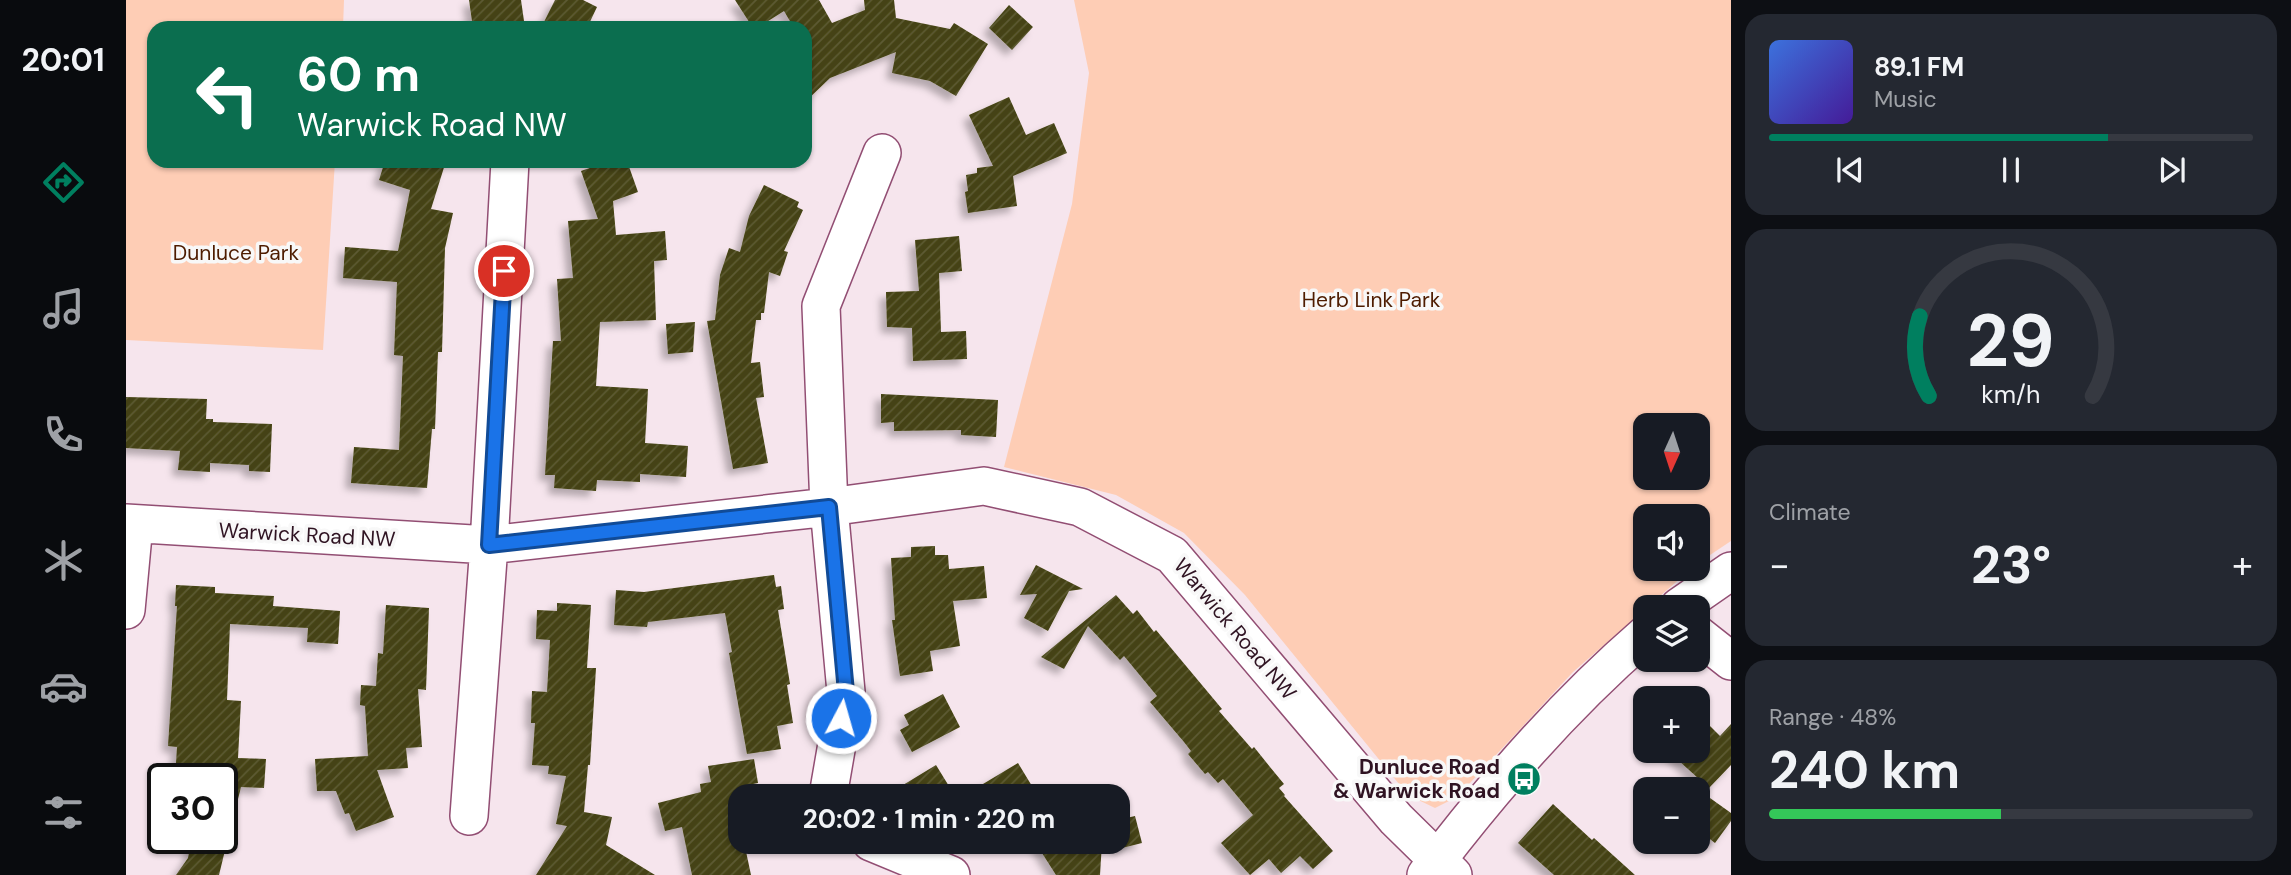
<!DOCTYPE html>
<meta charset="utf-8">
<style>
body{margin:0;font-family:"DM Sans",sans-serif;background:#242831;color:#f1f3f6;height:100vh;display:flex;flex-direction:column;font-size:26px;white-space:nowrap}
*{box-sizing:border-box;margin:0}
p{font-size:23px;color:#9ea1a6}
.icon{flex:none;width:38px;height:38px;fill:none;stroke:currentColor;stroke-width:2;stroke-linecap:round;stroke-linejoin:round}
.map{position:relative;flex:1;overflow:hidden}
.panel{display:flex;flex-direction:column;gap:14px;padding:14px;background:#0d0f14;width:560px}
.panel>*{flex:none}
.banner{position:absolute;left:21px;top:21px;width:665px;height:147px;border-radius:21px;box-shadow:0 2px 5px #0004;background:#0b6e4f;color:#fff;overflow:hidden}
.needle{width:46px;rotate:183deg}
.tools{position:absolute;left:1507px;top:413px;display:grid;gap:14px}
.tools a{display:grid;place-items:center;width:77px;height:77px;border-radius:14px;background:#171b24;box-shadow:0 2px 5px #0004;font-size:35px}
.speed{position:absolute;left:21px;top:763px;display:flex;gap:14px;font-size:35px;font-weight:700;text-align:center}
.speed>*{display:grid;place-content:center;width:91px;height:91px;border-radius:50%;background:#171b24;box-shadow:0 2px 5px #0004;line-height:1}
.speed .limit{border:4px solid #111;border-radius:10px;background:#fff;color:#111}
.pin{position:absolute;display:grid;place-items:center;width:60px;height:60px;color:#fff;margin:-30px;border:4px solid #fff;border-radius:50%;box-shadow:0 2px 7px #0007}
.me{position:absolute;width:77px;margin:-38px;rotate:6deg;stroke-linejoin:round;filter:drop-shadow(0 0 5px #0008)}
.turn{display:flex;align-items:center;gap:24px;height:147px;padding:0 35px;font-size:32px}
.turn .icon{width:91px;height:91px;stroke-width:2.5}
.turn b{display:block;font-size:49px;line-height:60px}
.big{font-size:52px;font-weight:700;line-height:1.1}
.panel .tile{flex:1;display:flex;flex-direction:column;justify-content:center;gap:10px;min-width:0;padding:0 24px;border-radius:21px;background:#242831}
.panel .dial{align-items:center;gap:0}
.dial svg{height:182px;overflow:visible;fill:none;stroke:#363941;stroke-width:7;stroke-linecap:round;text-anchor:middle}
.dial text{fill:#f1f3f6;stroke:none}
.song{display:flex;align-items:center;gap:21px}
.cover{width:84px;height:84px;border-radius:10px;background:linear-gradient(135deg,hsl(220 70% 55%),hsl(260 70% 35%))}
.played{height:7px;border-radius:4px;background:linear-gradient(90deg,#007f5f 70%,#363941 70%)}
.keys{display:flex;justify-content:space-around;direction:ltr}
.heat{display:flex;justify-content:space-between;align-items:center;font-size:38px;direction:ltr}
.charge{height:10px;border-radius:5px;background:linear-gradient(90deg,#34c759 48%,#363941 0)}
.trip{position:absolute;left:602px;top:784px;width:402px;height:70px;border-radius:21px;background:#171b24;box-shadow:0 2px 5px #0004;font-weight:700;line-height:70px;text-align:center}
main{display:flex;flex:1;min-height:0}
.tab-bar{display:flex;flex-direction:column;width:126px;justify-content:space-around;align-items:center;background:#090b0e;color:#9ea1a6}
.tab-bar .icon{width:49px;height:49px}
.tab-bar .current{color:#007f5f}
.tab-bar b{font-size:32px;color:#f1f3f6}
.map>svg:first-child{display:block}
.park{fill:#fecdb5;fill-rule:evenodd}
.building{fill:url(#building-hatch);filter:url(#shadow)}
.lines{fill:none;stroke-linecap:round;stroke-linejoin:round}
.minor-casing{stroke:#924e73;stroke-width:40}
.minor{stroke:#fff;stroke-width:37}
.route-casing{stroke:#114b97;stroke-width:18}
.route{stroke:#1a73e8;stroke-width:12}
.labels{text-anchor:middle;stroke-width:7;stroke-linejoin:round;paint-order:stroke}
.park-label{font-size:21px;fill:#4e1c00;stroke:#f8f8f8}
.street-label{font-size:21px;fill:#2f1322;stroke:#f8f8f8}
.poi-label{font-size:21px;font-weight:bold;fill:#2f1322;stroke:#f8f8f8;text-anchor:end}
</style>
<main>
<nav class="tab-bar">
<b>20:01</b>
<svg class="icon current" aria-label="directions" viewBox="0 0 24 24"><path d="M12 3l9 9-9 9-9-9zM9 14v-3h6M13 9l2 2-2 2"/></svg>
<svg class="icon" aria-label="music" viewBox="0 0 24 24"><path d="M9 18V5l10-2v13"/><circle cx="6" cy="18" r="3"/><circle cx="16" cy="16" r="3"/></svg>
<svg class="icon" aria-label="phone" viewBox="0 0 24 24"><path d="M5 4h4l2 5-3 2q2 4 5 5l2-3 5 2v4C11 20 4 13 5 4z"/></svg>
<svg class="icon" aria-label="climate" viewBox="0 0 24 24"><path d="M12 3v18M4 7l16 10M4 17L20 7"/></svg>
<svg class="icon" aria-label="car" viewBox="0 0 24 24"><path d="M5 17H2v-5l4-1 3-4h7l3 4 3 1v5h-3M9 17h6M6 11h13"/><circle cx="7" cy="17" r="2"/><circle cx="17" cy="17" r="2"/></svg>
<svg class="icon" aria-label="filters" viewBox="0 0 24 24"><path d="M4 7h16M4 17h16"/><circle cx="9" cy="7" r="2"/><circle cx="15" cy="17" r="2"/></svg>
</nav>
<div class="map">
<svg width="1605" height="875" viewBox="0 0 1605 875">
<defs>
<pattern id="building-hatch" width="6" height="6" patternUnits="userSpaceOnUse" patternTransform="scale(1.75)"><rect width="6" height="6" fill="#444312"/><path d="M-1 1l2-2M0 6l6-6M5 7l2-2" fill="none" stroke="#5d5a34"/></pattern>
<filter id="shadow"><feDropShadow dx="-6" dy="6" stdDeviation="3.5" flood-color="#0004"/></filter>
</defs>
<rect width="100%" height="100%" fill="#f6e5ed"/>
<path class="park" d="M0,0H218L217,28H28V161H209L197,350L0,340Z
M948,0H1605V541L1572,563V516H1519V569H1565L1447,672L1331,797L1309,808L1282,795L1119,595L1058,533L990,495L878,467L946,204L963,73ZM1519,425H1572V478H1519Z"/>
<path class="building" d="M343,0H395L399,28H347Z
M429,0H457L471,7L461,28H415Z
M609,0H693L706,23L739,10L738,0H768L770,18L824,29L828,23L862,44L830,96L804,81L766,73L770,52L704,78L679,102V28H668L658,11L631,28H627Z
M883,5L907,27L886,50L863,28Z
M883,97L900,135L928,123L941,153L887,176L891,206L842,213L839,192L842,191L840,175L851,173V168L867,166L843,115Z
M259,161H320L305,209L327,213L319,248L316,352H312L309,429H306L301,488L225,483L228,447L273,450L277,356L268,355L271,282L217,278L219,247L272,251L284,190L253,180Z
M484,161H501L512,192L487,201L490,235L539,231L541,260L528,261L530,320L474,322L470,386L522,389L519,443L562,446L560,477L514,474V482L471,480L470,491L428,488L429,475H419L427,341H435L431,279L447,278L442,221L472,219L455,171Z
M638,185L673,202L671,207L677,210L658,251L662,252L654,276L643,272L638,313H635V320H630L625,363L634,362L638,397L630,398L642,463L607,469L581,321L589,320L594,275L603,248L614,252L623,216Z
M833,236L836,271L813,273L815,332L840,331L841,359L787,361L786,328L761,327L760,292L793,291L789,240Z
M569,322L567,352L542,354L540,324Z
M755,394L872,400L870,437L835,435V430L768,431V422L755,423Z
M0,397L81,399L80,419H87V422L146,424L144,472L123,471V465L84,463V472L52,470L54,451L0,448Z
M809,546V555H822L823,569L858,566L861,598L827,601L834,646L804,651L807,671L774,676L766,620H769L765,558L785,557V547Z
M910,565L957,589L943,591L922,631L898,618L911,594L894,595Z
M648,575L650,587L655,586L658,609L652,610L664,684L661,685L667,723L651,726L655,749L621,754L603,653L606,652L599,613L522,622L521,627L488,625L490,590L518,592Z
M50,585L89,587V593L148,596L147,606L214,611L212,644L181,642L182,628L104,624L101,700L115,701L112,758L140,759L138,788L115,787L104,831H96V779H49L51,747L42,746L51,606H49Z
M990,595L1007,614L1011,610L1028,632L1030,630L1096,709L1093,711L1126,749L1128,747L1144,767L1158,784L1153,788L1159,795L1158,796L1207,851L1187,869L1174,856L1155,873L1143,859L1124,875L1095,843L1127,815L1097,779L1092,783L1082,772L1079,774L1062,754L1065,751L1058,742L1024,702L1031,696L998,656L994,660L962,626L938,669L915,657Z
M431,603L465,605L461,668H470L464,765H462L458,812L486,817L480,845L529,875H410L441,826L430,824L440,776L422,774L423,766L406,765L409,723H405L406,691L421,692L424,640L410,639L411,610L431,611Z
M260,605L303,608L300,690L292,689L296,747L280,748L282,768L251,770L268,817L230,831L223,813L219,814L210,791H191L189,759L242,756L239,706L234,705L235,685L250,686L252,653L257,654Z
M817,694L834,727L786,752L774,730L783,725L778,715Z
M1572,714L1594,736L1605,724V765L1583,788L1542,751H1572Z
M628,759L632,783L622,785L624,796H614V799L610,800L614,822V842H618L625,875H566L556,827L539,831L532,803L575,792L574,784L585,782L582,766Z
M892,763L912,796H837Z
M810,765L829,796H759Z
M1584,798L1605,813V821L1589,843L1572,830V815Z
M1427,804L1466,840L1468,838L1509,875H1428L1392,843Z
M1009,816L1016,843L992,849V820Z
M66,838H102L93,875H50L62,858Z
M909,842H976L974,875H930Z"/>
<g class="lines">
<g class="minor-casing">
<path id="minor" d="M0,523L363,545L703,507L858,486L954,507L1046,555L1270,819L1327,875
M1553,607L1605,571
M0,610L8,524
M1572,635L1605,661
M702,796L720,692L703,507L695,306L756,153
M343,816L363,545L384,161
M745,842L825,875
M1300,875C1365,789 1437,706 1519,635"/>
</g>
<use href="#minor" class="minor"/>
</g>
<g class="lines">
<g class="route-casing">
<path id="route" d="M378,271L363,545L703,507L720,692L715,718"/>
</g>
<use href="#route" class="route"/>
</g>
<defs>
<g id="bus-disc" transform="scale(1.75)"><circle r="9.5" fill="#007f5f" stroke="#f8f8f8"/><path d="M-5-6H5V4H4V6H2V4H-2V6H-4V4H-5ZM-3.5-4V0h7V-4ZM-3.5 1.2v1.5H-2V1.2ZM2 1.2v1.5H3.5V1.2Z" fill="#fff"/></g>
</defs>
<g fill-rule="evenodd">
<use href="#bus-disc" x="1398" y="779"/>
</g>
<g class="labels">
<g class="park-label">
<text x="110" y="260">Dunluce Park</text>
<text x="1245" y="307">Herb Link Park</text>
</g>
<g class="street-label">
<text transform="translate(181 535) rotate(3)" y="7">Warwick Road NW</text>
<text transform="translate(1109 629) rotate(50)" y="7">Warwick Road NW</text>
</g>
<g class="poi-label">
<text x="1374" y="774">Dunluce Road<tspan x="1374" dy="24">&amp; Warwick Road</tspan></text>
</g>
</g>
</svg>
<div class="tools">
<a><svg class="needle" viewBox="-14 -14 28 28"><path d="M0-13l5 13h-10z" fill="#e53935"/><path d="M0 13l5-13h-10z" fill="#9ea1a6"/></svg></a>
<a><svg class="icon" aria-label="sound" viewBox="0 0 24 24"><path d="M4 9h4l5-4v14l-5-4H4zM17 9q2 3 0 6"/></svg></a>
<a><svg class="icon" aria-label="layers" viewBox="0 0 24 24"><path d="M12 4l9 5-9 5-9-5zM3 14l9 5 9-5"/></svg></a>
<a>+</a>
<a>−</a>
</div>
<div class="speed"><div class="limit">30</div></div>
<div class="pin" style="left:378px;top:271px;background:#d93025"><svg class="icon" aria-label="arrive" viewBox="0 0 24 24"><path d="M6 21V4h12l-3 4 3 4H6"/></svg></div>
<svg class="me" style="left:715px;top:718px" viewBox="-20 -20 40 40"><circle r="17" fill="#1a73e8" stroke="#fff" stroke-width="3"/><path d="M0-11L8 9 0 5-8 9z" fill="#fff"/></svg>
<div class="trip">20:02 · 1 min · 220 m</div>
<div class="banner">
<div class="turn"><svg class="icon" aria-label="left" viewBox="0 0 24 24"><path d="M17 20v-9H6M10 6l-5 5 5 5"/></svg><div><b>60 m</b>Warwick Road NW</div></div>
</div>
</div>
<section class="panel">
<div class="tile">
<div class="song"><i class="cover"></i><div><b>89.1 FM</b><p>Music</p></div></div>
<div class="played"></div>
<div class="keys"><svg class="icon" aria-label="previous" viewBox="0 0 24 24"><path d="M18 5L8 12l10 7zM5 5v14"/></svg><svg class="icon" aria-label="pause" viewBox="0 0 24 24"><path d="M8 5v14M16 5v14"/></svg><svg class="icon" aria-label="next" viewBox="0 0 24 24"><path d="M6 5l10 7-10 7zM19 5v14"/></svg></div>
</div>
<div class="tile dial"><svg viewBox="0 0 100 80">
<path d="M14 69A42 42 0 1 1 86 69"/>
<path d="M14 69A42 42 0 0 1 10 34" stroke="#007f5f"/>
<text x="50" y="56" font-size="32" font-weight="700">29</text>
<text x="50" y="72" font-size="11">km/h</text>
</svg></div>
<div class="tile"><p>Climate</p>
<div class="heat"><a>−</a><b class="big">23°</b><a>+</a></div>
</div>
<div class="tile"><p>Range · 48%</p><b class="big">240 km</b><div class="charge"></div></div>
</section>
</main>
